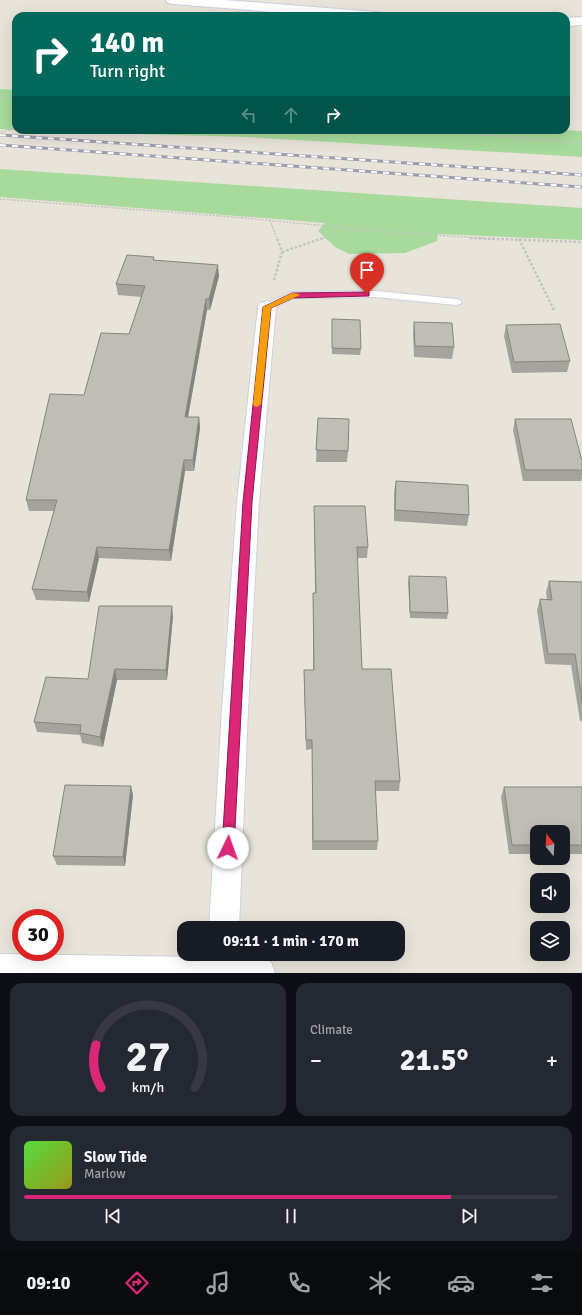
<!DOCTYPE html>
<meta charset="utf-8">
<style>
body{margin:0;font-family:Signika,sans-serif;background:#242831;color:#f1f3f6;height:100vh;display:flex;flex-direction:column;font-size:15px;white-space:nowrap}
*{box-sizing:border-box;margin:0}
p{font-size:13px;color:#9ea1a6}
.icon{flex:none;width:22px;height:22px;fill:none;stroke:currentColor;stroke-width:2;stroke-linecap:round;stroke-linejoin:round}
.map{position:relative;height:973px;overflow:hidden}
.sheet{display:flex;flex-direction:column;gap:10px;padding:10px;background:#0d0f14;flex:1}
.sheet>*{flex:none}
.top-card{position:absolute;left:12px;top:12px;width:558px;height:122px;border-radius:12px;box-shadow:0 4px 16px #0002;background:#00695c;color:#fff;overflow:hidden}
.needle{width:26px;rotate:342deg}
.tools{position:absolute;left:530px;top:825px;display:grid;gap:8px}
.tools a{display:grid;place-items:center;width:40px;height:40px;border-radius:8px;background:#171b24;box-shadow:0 4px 16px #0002;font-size:20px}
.speed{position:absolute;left:12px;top:909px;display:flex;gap:8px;font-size:20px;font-weight:700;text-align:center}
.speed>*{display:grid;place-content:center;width:52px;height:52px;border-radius:50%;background:#171b24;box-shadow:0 4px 16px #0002;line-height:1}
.speed .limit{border:6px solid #d22;background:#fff;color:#111}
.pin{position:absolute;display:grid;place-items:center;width:34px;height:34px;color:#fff;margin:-41px -17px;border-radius:50% 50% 50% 0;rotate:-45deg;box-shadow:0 0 4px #0007}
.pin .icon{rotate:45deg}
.me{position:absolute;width:44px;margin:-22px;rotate:3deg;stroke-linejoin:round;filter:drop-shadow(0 0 3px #0008)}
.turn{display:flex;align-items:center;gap:14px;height:84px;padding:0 12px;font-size:18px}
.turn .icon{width:52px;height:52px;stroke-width:2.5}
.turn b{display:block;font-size:28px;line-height:34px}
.lanes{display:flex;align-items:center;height:38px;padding:0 12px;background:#0003;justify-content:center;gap:20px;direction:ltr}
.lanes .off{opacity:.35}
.big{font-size:30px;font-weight:800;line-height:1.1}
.sheet .widget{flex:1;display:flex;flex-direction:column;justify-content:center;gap:6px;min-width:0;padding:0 14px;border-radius:12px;background:#242831}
.sheet .dial{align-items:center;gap:0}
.dial svg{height:104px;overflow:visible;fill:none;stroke:#363941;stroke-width:7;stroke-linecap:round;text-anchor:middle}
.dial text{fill:#f1f3f6;stroke:none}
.song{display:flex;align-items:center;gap:12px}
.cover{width:48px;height:48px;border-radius:6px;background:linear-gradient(135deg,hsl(110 70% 55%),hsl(60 70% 35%))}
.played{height:4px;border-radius:2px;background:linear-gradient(90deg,#db2777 80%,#363941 80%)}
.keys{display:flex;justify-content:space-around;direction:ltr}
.heat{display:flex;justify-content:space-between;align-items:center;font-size:22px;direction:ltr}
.sheet .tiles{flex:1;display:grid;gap:10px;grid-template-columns:1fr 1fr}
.widget:last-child{grid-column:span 2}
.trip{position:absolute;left:177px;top:921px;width:228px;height:40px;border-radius:12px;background:#171b24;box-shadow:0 4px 16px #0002;font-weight:800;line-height:40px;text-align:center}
.menu{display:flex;height:64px;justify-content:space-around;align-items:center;background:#090b0e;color:#9ea1a6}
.menu .icon{width:28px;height:28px}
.menu .on{color:#db2777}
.menu b{font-size:18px;color:#f1f3f6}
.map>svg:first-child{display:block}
.green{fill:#a7da9b}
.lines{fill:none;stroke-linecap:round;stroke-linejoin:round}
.lane-casing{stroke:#cfd0df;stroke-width:2}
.street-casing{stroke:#cfd0df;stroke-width:2}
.secondary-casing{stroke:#cfd0df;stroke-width:2}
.path-far1{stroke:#c3c3c3;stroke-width:1.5;stroke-dasharray:2 1.5;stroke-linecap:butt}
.path{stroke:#c3c3c3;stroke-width:2.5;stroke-dasharray:2.5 2;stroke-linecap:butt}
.lane{fill:#fff;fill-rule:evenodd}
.street{fill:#fff;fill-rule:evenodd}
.secondary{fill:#fff;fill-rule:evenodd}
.rail-casing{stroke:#9d9db0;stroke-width:3}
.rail{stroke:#fff;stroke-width:2;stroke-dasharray:6;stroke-linecap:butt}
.wall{fill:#a5a39d}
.shaded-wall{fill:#86847f}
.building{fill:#c0bdb6;stroke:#86847f}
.route{fill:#db2777;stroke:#8e194d}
.slow{fill:#f59e0b}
</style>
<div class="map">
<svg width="582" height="973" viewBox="0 0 582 973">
<rect width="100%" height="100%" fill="#e8e4da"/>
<path class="green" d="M0,89L16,90V130H563L582,131V157L247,137L26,131L0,129Z
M0,169L582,208V240L438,234L437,241L405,253L349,254L335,247L318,231L325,223L0,197Z"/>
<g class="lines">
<g class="lane-casing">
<path id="lane" d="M376,291L456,299L460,300L462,302L460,304L456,305L376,297L294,298L271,309H263L261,307L263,305L292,292Z"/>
</g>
<g class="street-casing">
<path id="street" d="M166,0H224L376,12L381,13L383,16H325L173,4L168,3Z
M582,17V25L566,26V18Z
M267,301L274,303L276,307L259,502L248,710L239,928H209L222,710L237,502L258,307L260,303Z
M208,954H238L237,973H207Z"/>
</g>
<g class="secondary-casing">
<path id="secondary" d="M0,954L260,958L271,962L275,973H0Z"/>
</g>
<path class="path-far1" d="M0,96L16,98
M429,130L582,143
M1,132L16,128
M0,199L233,217L390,232L494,239
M270,220L277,239
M320,239L354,229"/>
<path class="path" d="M470,238L582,242
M519,239L554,310
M282,252L323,238
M274,280L282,252L277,238"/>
<use href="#lane" class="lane"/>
<use href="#street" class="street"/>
<use href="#secondary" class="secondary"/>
<g class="rail-casing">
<path id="rail" d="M0,135L582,175
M0,145L582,187"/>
</g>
<use href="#rail" class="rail"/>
</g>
<path class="wall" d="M154,260L219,276L210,310H207L188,417H199L200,428L194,471H185L171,561L99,558L89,602L36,600L32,589L54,511H29L26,500L84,395L129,334L142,297L118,295L116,284Z
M332,319L361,349L360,355L332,354Z
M414,322L454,347L452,359L414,357L413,333Z
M506,325L570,361L567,372L512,373L504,336Z
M318,418L348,451L347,462H316Z
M515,419L582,461V478L581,481H523L513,430Z
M396,481L469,515L467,526L394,521V492Z
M314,506L368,547L367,558H357L362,669L400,781L399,791H375L378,841L377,850H312V749L306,750L304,680V670H313V593H315Z
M409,576L448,613L447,619L410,618L408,582Z
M549,581L582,582V721H580L571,665L545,664L537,610L540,599L547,600L546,592Z
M173,616L167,680H117L103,747L82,743L80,735L37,732L34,722L88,679Z
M504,787H582V854H563V832H537V854H509L501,797Z
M133,795L125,866L57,865L53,856Z"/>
<path class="shaded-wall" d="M218,265L219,276L210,310L209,299Z
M206,299L207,310L186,428L185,417Z
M199,417L200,428L194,471L193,460Z
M184,460L185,471L171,561L169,550Z
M97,547L99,558L89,602L87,592Z
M172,606L173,616L167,680L166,670Z
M115,669L117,680L103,747L100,737Z
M131,786L133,795L125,866L123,857Z"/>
<path class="building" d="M127,255L154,257L153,260L218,265L209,299H206L185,417H199L193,460H184L169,550L97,547L87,592L32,589L57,500H26L50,394L84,395L101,333L129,334L145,286L116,284Z
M332,319L360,320L361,349L332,348Z
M414,322L452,323L454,347L415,346Z
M560,324L570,361L514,362L506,325Z
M318,418L349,419L348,451L316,450Z
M515,419H571L582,461V470H525Z
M396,481L468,485L469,515L395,510Z
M314,506H365L368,547H357L362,669H391L400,781H375L378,841H313L312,740H306L304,670H314L313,593H316Z
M409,576L446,577L448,613L410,612Z
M549,581L582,582V700L575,654H548L540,599L552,600Z
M99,606H172L166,670L115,669L100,737L80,733L81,725L34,722L46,677L88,679Z
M65,785L131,786L123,857L53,856Z
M504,787H582V845H563V832H537V845H512Z"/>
<path class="route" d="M367,292H369V296L293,298L271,308L252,502L234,848L232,852L228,854L224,852L222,848L243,502L263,307L292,293Z"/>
<path class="slow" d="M292,293L299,294L300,295L271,308L261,404L257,407L254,406L253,404L263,307Z"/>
</svg>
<div class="tools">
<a><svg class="needle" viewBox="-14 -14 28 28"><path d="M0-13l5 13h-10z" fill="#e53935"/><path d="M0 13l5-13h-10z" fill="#9ea1a6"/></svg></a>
<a><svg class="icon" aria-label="sound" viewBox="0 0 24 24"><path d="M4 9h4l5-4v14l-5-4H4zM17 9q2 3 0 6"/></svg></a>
<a><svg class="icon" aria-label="layers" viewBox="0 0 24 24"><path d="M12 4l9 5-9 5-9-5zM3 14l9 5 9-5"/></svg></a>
</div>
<div class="speed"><div class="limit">30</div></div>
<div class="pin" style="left:367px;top:294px;background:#d93025"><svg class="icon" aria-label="arrive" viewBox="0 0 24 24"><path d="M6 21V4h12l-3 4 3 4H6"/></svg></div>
<svg class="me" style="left:228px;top:848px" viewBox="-20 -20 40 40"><circle r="19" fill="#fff"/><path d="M0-13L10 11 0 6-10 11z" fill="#db2777"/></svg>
<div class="trip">09:11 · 1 min · 170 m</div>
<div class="top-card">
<div class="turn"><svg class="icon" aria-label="right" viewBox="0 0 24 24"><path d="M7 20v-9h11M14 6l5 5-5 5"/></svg><div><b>140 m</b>Turn right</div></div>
<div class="lanes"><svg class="icon off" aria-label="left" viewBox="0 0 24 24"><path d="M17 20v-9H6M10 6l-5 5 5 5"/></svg><svg class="icon off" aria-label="ahead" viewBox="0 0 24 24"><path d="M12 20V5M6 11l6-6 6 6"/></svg><svg class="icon" aria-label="right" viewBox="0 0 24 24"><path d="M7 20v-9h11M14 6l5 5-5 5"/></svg></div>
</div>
</div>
<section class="sheet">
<div class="tiles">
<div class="widget dial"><svg viewBox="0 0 100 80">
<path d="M14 69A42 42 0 1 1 86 69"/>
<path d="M14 69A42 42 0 0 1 10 36" stroke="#db2777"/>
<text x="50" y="56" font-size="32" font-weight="700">27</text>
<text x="50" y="72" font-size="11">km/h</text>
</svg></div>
<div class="widget"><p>Climate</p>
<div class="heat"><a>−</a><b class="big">21.5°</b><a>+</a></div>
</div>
<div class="widget">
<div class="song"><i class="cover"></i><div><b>Slow Tide</b><p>Marlow</p></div></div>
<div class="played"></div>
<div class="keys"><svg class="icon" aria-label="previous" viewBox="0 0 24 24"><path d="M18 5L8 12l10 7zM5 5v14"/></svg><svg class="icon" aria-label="pause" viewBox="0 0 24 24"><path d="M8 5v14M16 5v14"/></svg><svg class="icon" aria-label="next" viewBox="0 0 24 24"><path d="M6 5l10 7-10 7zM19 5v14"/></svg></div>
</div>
</div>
</section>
<nav class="menu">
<b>09:10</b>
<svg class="icon on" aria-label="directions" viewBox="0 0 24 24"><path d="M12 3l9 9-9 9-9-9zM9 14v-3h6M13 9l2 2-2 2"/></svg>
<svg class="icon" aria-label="music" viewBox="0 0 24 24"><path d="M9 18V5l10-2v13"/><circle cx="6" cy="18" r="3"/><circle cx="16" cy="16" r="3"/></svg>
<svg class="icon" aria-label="phone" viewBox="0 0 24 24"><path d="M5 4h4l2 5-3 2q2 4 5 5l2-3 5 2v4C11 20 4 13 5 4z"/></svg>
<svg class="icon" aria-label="climate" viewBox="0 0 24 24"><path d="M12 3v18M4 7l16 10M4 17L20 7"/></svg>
<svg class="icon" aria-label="car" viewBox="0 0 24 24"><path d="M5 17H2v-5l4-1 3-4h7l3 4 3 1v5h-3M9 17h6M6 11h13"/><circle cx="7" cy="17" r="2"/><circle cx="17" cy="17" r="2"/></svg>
<svg class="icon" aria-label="filters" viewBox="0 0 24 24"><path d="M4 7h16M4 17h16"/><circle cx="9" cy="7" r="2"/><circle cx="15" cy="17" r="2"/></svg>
</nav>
